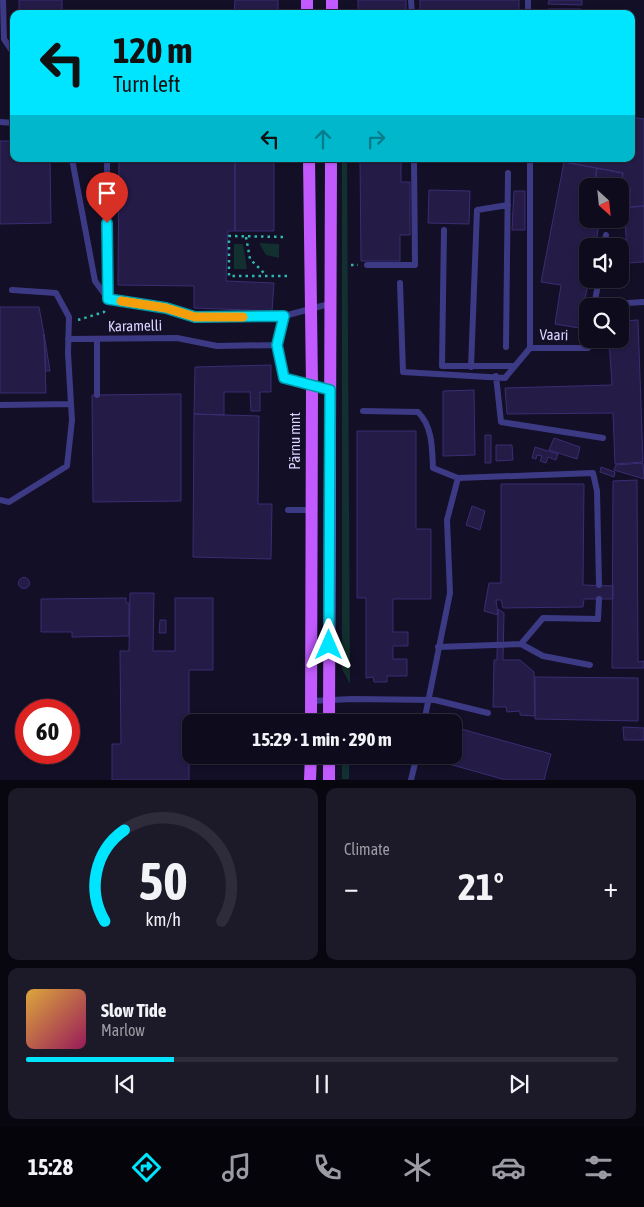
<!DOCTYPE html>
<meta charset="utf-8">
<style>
body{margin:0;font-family:"Asap Condensed",sans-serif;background:#1c1929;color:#f1f3f6;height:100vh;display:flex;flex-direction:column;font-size:19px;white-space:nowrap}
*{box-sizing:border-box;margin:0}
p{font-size:16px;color:#9b9ba3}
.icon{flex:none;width:28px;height:28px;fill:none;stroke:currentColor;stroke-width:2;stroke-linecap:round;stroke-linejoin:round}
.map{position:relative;height:780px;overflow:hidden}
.side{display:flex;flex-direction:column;gap:8px;padding:8px;background:#08060f;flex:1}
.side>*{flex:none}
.hud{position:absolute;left:10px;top:10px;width:625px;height:152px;border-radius:10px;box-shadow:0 1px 4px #0004,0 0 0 1px #2e2b3b;background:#00e5ff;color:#111;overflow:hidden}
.needle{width:32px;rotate:153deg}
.tools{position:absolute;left:579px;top:178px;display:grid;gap:10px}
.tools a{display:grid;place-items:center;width:50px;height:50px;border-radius:10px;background:#0e0b1c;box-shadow:0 1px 4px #0004,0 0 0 1px #2e2b3b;font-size:25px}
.speed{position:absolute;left:15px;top:699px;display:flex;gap:10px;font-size:25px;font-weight:700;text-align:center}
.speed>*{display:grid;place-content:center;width:65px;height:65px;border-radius:50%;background:#0e0b1c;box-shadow:0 1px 4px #0004,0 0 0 1px #2e2b3b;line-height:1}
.speed .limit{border:8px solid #d22;background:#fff;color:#111}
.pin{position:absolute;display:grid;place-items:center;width:42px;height:42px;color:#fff;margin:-51px -21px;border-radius:50% 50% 50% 0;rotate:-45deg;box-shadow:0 0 5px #0007}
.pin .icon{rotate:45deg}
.me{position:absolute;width:55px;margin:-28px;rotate:0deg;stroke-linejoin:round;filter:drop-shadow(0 0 4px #0008)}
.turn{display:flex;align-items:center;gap:18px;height:105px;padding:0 20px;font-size:22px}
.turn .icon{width:65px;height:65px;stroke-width:2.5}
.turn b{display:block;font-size:35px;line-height:42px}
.lanes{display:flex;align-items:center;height:48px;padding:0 20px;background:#0003;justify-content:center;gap:25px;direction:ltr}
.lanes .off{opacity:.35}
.big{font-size:38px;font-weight:700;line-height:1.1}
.side .widget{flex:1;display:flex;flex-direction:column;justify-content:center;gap:8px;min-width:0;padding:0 18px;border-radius:10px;background:#1c1929}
.side .dial{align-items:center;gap:0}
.dial svg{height:130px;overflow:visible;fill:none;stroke:#2e2b3b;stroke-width:7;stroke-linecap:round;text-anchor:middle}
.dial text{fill:#f1f3f6;stroke:none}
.song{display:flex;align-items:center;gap:15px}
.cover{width:60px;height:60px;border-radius:8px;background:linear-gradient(135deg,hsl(40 70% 55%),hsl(330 70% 35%))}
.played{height:5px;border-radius:2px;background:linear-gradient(90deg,#00e5ff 25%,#2e2b3b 25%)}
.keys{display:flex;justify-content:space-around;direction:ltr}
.heat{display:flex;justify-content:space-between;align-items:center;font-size:28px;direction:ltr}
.side .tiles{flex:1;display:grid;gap:8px;grid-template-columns:1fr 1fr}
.widget:last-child{grid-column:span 2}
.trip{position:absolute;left:182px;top:714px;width:280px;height:50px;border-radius:10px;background:#0e0b1c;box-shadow:0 1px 4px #0004,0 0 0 1px #2e2b3b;font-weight:700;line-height:50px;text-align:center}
.tab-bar{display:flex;height:80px;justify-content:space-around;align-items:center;background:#06040b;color:#9b9ba3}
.tab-bar .icon{width:35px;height:35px}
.tab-bar .selected{color:#00e5ff}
.tab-bar b{font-size:22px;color:#f1f3f6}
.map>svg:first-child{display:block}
.green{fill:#12302f}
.building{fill:#241b47;stroke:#3b2d73}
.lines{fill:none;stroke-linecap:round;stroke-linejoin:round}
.path{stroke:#2fb8b0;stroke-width:2.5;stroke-dasharray:2.5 4;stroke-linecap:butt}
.lane{stroke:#3d3a85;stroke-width:6}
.primary{stroke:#c25bff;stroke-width:12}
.route-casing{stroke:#0095a6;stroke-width:12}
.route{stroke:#00e5ff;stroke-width:9}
.slow{stroke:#f59e0b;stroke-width:9}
.labels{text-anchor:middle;stroke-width:5;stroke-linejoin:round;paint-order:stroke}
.street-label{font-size:15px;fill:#d9d4ff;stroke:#130f26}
</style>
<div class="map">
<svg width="644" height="780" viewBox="0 0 644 780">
<rect width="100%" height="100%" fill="#130f26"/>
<path class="green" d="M342,159H347L350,684L342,669Z
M259,243L279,244V258L266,255Z
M234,244H243L247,269H234Z
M342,755H349V779H342Z"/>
<path class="building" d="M19,0H62V14H19Z
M235,0H278V14H234Z
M358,0H406V14H358Z
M420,0H519V14H420Z
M549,0H582V5L548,4Z
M548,9H581V14H548Z
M631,117L644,119V206L630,207V187L621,186L623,173L564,162L565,159H631Z
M0,141H14V159H50L51,223L0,224Z
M119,159H235V231H228L226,281L274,283L272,311L194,308V286L118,285Z
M235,159H274V231H235Z
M360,159H401V182H410V235H400V261H361Z
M564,162L597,168L594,186H588L587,224L599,226L595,246H588L589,279L579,328L555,324L561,285L541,282Z
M597,168L623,173L620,192V186H594Z
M429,190L470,191L469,224L428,223Z
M514,191H525V230H512Z
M644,206V262L628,263L624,208Z
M0,307H39L44,334L46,393H0Z
M638,320L643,462L615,464L613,413L507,414L505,388L612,385L609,339H620V321Z
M44,334L50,371H46Z
M271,365V392H260V411H251L250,392H224V415L194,414L195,367Z
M474,390L475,455L443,456V391Z
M181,394V501L93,502L92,395Z
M194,414L259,416L258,504H272L271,559L193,557Z
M357,431H416V529H431V599H393V632H408V646H393V659H407V676H387V682H374L373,677L366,678V598H357Z
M485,435H491V463H485Z
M554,438L580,447L577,459L549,450Z
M496,445H512L513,460L496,461Z
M535,447L558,454L556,460L548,457L546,463L540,461L542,456L537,455L536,459L532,458Z
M643,463L644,479L614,470L616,465Z
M601,467L615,472L614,477L600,472Z
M637,480L638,662L644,661V668H612L613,481Z
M501,484H584L583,585L613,586V599H584L583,607L503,608L501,600H496L498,615L484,611L489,583H501Z
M472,506L485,511L480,530L466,525Z
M18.5 583a5.5 5.5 0 1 1 11 0a5.5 5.5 0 1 1-11 0Z
M130,593H154L153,651H175V598H213V670H189V780H112V744H121L120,651H129Z
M126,598V603H129V636L72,637V632H41V599Z
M498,609L504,613L503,660H520L534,672L535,716L520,715V711L507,712L506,707H493L494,660H497Z
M160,620H166V633H159Z
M535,677L638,678V721L535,719Z
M454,727L551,754L544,780H506L438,761L439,755H454Z
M623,727L644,728V740H624Z"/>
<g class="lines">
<path class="path" d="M246,237L250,259L266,275
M351,265H358
M287,276H229V236L287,237
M78,320L104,312L105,307"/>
<path class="lane" d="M3,0L4,39L14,54
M411,0L412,14
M528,0V14
M0,122L14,123
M72,159L95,281L108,299L166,308L195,317L284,316
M107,159L108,299
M444,230L442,366H514
M604,246L606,235
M367,265H415L414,159
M400,283L403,372L505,378L530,348H588L589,339
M329,304L284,316L277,345L284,378L330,390
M595,305L644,302
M594,306L599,279
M68,339L177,338L217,346L277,345
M97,339V395
M506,347L508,173
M530,348V159
M471,367L477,210L508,205
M496,376L501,422L603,438
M0,405L71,404L68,353L69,317L56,293L12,290
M363,411L418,412C433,427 432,449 433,468L458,478
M0,500L9,502L67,466L72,420L71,404
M288,510H311
M521,644L543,656L590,665
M438,647L521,644L543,618L598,619L599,599
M311,701L352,699L435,700L488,713
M424,722L450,593L447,520L458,478L593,473L597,491L599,585
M411,780L417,755"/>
<path class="primary" d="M307,14V0
M332,14V0
M309,159L312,385L311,722
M329,722L331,159
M329,755V780
M310,780L311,755"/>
</g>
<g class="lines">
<g class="route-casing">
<path id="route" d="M107,223L108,299L166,308L195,317L284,316L277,345L284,378L330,390L329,645"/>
</g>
<use href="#route" class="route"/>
<path class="slow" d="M121,301L166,308L195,317H243"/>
</g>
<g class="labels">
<g class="street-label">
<text transform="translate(135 326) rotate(-1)" y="5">Karamelli</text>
<text transform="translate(554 335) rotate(1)" y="5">Vaari</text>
<text transform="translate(295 441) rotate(-90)" y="5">Pärnu mnt</text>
</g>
</g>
</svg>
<div class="tools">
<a><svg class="needle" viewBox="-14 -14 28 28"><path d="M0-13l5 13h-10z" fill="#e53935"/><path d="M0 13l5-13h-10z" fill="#9b9ba3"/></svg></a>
<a><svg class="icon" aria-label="sound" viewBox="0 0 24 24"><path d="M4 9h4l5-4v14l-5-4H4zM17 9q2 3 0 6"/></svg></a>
<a><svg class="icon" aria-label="search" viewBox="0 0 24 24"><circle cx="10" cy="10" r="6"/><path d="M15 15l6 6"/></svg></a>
</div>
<div class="speed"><div class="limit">60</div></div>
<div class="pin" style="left:107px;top:223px;background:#d93025"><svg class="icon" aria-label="arrive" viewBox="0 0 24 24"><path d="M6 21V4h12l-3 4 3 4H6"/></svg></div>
<svg class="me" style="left:329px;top:645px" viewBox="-20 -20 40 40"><path d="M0-17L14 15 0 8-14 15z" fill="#00e5ff" stroke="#fff" stroke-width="4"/></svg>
<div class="trip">15:29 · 1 min · 290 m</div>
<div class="hud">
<div class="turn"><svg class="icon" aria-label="left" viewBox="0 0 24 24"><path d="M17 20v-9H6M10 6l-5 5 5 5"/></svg><div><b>120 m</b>Turn left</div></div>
<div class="lanes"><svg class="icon" aria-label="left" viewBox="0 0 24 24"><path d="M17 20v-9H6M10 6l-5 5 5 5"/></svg><svg class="icon off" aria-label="ahead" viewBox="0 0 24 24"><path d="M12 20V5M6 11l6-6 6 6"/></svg><svg class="icon off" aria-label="right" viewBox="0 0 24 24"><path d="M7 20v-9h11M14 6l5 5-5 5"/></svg></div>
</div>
</div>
<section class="side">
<div class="tiles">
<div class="widget dial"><svg viewBox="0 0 100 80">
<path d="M14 69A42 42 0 1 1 86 69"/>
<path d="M14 69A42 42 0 0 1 26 13" stroke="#00e5ff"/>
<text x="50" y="56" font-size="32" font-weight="700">50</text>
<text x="50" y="72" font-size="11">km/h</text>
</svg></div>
<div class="widget"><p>Climate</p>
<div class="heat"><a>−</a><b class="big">21°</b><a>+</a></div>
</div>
<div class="widget">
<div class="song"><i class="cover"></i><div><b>Slow Tide</b><p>Marlow</p></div></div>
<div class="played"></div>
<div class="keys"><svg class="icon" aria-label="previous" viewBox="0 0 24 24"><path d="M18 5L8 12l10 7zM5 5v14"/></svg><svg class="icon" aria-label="pause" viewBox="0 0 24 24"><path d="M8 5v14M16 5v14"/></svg><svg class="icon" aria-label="next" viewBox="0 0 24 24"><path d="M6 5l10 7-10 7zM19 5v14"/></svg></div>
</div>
</div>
</section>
<nav class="tab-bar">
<b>15:28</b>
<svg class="icon selected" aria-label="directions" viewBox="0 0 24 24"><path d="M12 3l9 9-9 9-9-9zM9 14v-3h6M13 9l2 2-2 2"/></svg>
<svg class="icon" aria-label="music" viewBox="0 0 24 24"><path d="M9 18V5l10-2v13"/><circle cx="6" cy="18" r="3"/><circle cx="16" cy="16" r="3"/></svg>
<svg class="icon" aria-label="phone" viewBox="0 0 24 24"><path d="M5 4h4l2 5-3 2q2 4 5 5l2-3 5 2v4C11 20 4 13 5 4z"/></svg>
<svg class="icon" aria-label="climate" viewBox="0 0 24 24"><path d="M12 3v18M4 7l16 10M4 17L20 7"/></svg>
<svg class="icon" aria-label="car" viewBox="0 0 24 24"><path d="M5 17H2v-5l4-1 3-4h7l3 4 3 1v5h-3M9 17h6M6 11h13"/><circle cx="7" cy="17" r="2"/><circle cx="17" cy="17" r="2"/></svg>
<svg class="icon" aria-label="filters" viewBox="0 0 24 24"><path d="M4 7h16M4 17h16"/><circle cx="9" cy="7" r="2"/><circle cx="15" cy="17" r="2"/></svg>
</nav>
